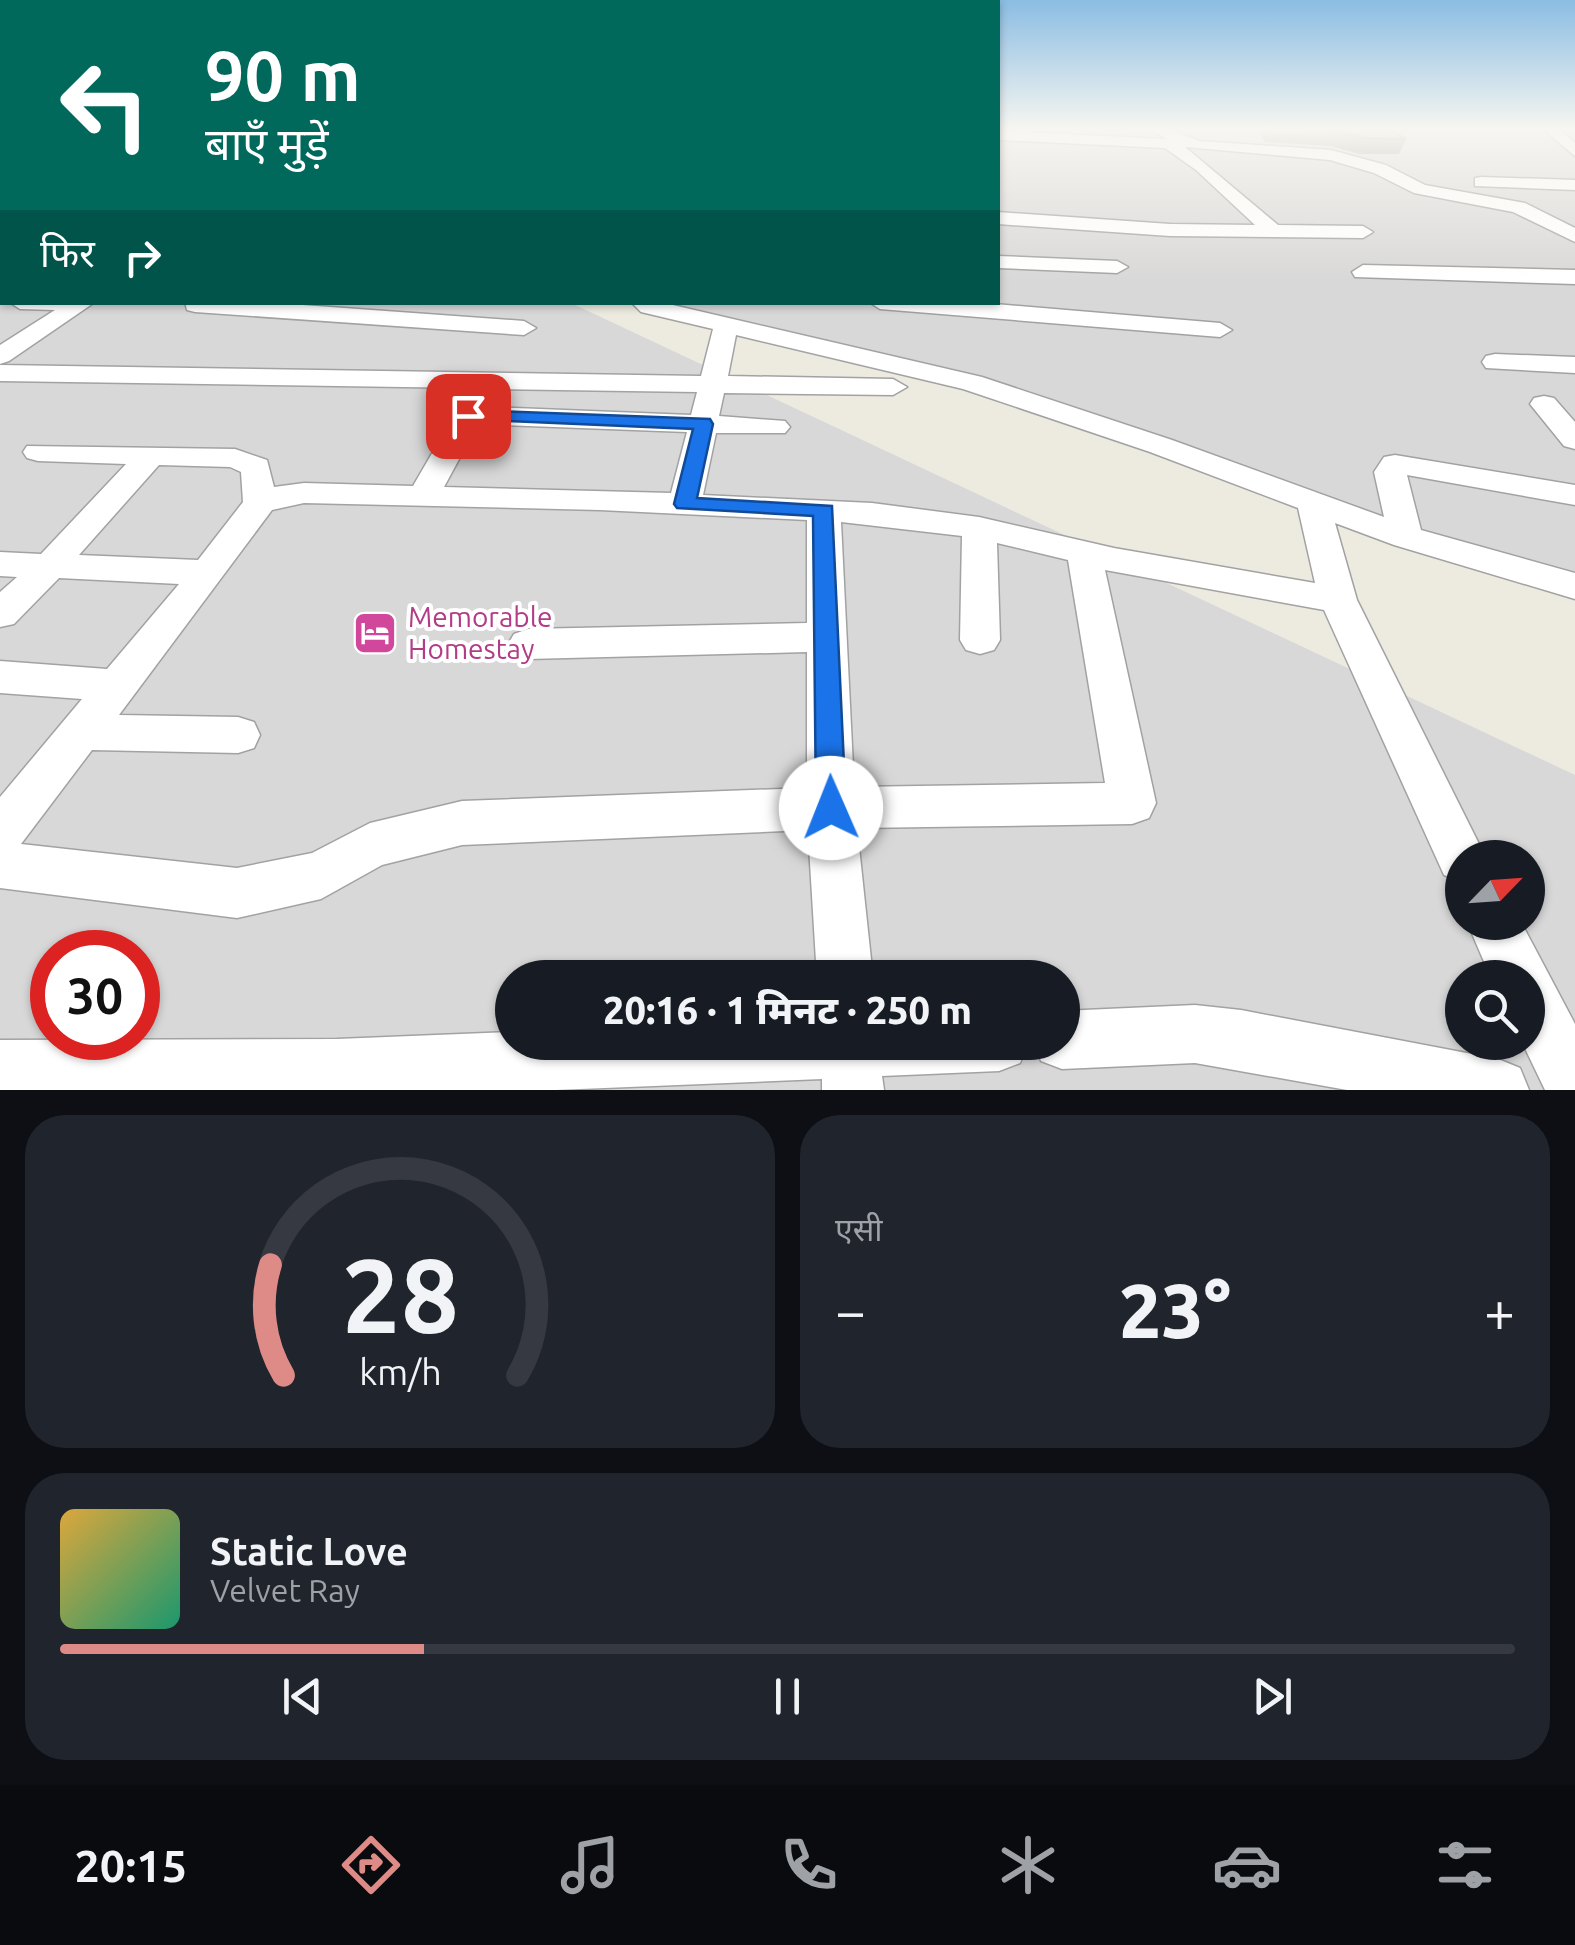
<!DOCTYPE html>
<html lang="hi">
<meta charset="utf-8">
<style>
body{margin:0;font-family:Ubuntu,"Noto Sans Devanagari",sans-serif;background:#20242c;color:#f1f3f6;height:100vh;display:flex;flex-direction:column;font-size:38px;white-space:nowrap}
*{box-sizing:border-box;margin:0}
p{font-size:32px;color:#9ea1a6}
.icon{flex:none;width:55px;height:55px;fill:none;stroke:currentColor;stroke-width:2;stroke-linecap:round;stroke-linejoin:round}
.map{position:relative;height:1090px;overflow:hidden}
.panel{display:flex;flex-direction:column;gap:25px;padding:25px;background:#0d0f14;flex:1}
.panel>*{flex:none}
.banner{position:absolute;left:0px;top:0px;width:1000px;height:305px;box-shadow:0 2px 8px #0004;background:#00695c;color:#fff;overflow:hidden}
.needle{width:65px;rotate:65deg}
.buttons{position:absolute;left:1445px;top:840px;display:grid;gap:20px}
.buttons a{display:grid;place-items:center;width:100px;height:100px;border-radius:50%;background:#171b24;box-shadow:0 2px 8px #0004;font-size:50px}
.speed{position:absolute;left:30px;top:930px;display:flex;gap:20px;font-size:50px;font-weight:700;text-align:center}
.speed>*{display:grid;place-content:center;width:130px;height:130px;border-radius:50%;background:#171b24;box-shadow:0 2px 8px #0004;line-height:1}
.speed .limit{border:15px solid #d22;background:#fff;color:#111}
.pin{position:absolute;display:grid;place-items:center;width:85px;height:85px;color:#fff;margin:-42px;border-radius:20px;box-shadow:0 5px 15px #0006}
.me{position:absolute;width:110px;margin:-55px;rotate:359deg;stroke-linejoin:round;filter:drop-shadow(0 0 8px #0008)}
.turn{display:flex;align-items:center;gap:35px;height:210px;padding:0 40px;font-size:45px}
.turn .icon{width:130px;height:130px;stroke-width:2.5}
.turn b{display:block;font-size:70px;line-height:85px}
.then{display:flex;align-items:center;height:95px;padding:0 40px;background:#0003;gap:20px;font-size:38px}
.big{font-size:75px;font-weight:800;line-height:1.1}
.panel .card{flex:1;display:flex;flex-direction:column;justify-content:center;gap:15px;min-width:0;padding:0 35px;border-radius:40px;background:#20242c}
.panel .dial{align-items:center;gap:0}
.dial svg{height:260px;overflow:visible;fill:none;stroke:#363941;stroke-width:7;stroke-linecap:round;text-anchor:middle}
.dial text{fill:#f1f3f6;stroke:none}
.song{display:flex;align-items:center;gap:30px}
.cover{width:120px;height:120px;border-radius:15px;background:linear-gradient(135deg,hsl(40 70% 55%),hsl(160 70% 35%))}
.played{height:10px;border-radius:5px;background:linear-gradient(90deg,#de8a87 25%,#363941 25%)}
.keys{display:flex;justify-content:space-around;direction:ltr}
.heat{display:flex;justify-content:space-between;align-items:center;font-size:55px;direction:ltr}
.panel .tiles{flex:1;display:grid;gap:25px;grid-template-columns:1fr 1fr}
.card:last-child{grid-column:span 2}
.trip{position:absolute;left:495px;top:960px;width:585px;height:100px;border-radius:50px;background:#171b24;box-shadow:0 2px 8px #0004;font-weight:800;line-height:100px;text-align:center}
.menu{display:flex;height:160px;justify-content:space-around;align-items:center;background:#090b0e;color:#9ea1a6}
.menu .icon{width:70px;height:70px}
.menu .selected{color:#de8a87}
.menu b{font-size:45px;color:#f1f3f6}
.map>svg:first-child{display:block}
.residential{fill:#d9d8d8;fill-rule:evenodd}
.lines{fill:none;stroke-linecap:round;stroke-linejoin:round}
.minor-casing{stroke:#a2a2a2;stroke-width:3}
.minor{fill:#fff;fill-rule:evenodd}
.wall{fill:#a79e97}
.building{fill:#c2b8b0;stroke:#88817b;stroke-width:2.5}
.route{fill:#1a73e8;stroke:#114b97;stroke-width:2.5}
.labels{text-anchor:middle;stroke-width:8;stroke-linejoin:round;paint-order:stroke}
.hotel-label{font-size:28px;fill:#b23c85;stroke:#fff;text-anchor:start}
</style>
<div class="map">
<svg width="1575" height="1090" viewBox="0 0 1575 1090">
<rect width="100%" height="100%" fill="#edeae0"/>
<path class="residential" d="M0,129L2,302L571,303L1575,775V1090H0ZM1462,858H1528V922H1462ZM52,952H138V1038H52ZM512,978H1062V1042H512ZM1462,978H1528V1042H1462Z
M998,129H1575V578L1406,537L904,367L659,303L998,302Z"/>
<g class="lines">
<g class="minor-casing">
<path id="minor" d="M1150,129H1169L1199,141L1331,150L1386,165L1425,185L1525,203L1575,228V242L1513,212L1414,193L1374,173L1330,160L1185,147L1278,225L1363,226L1373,232L1363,238L1170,236L998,224V212L1170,224L1255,225L1196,170L1165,148L998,140V131L1167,139Z
M1543,129H1559L1575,143V156Z
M2,145V155L0,156V146Z
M1481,177L1575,180V190L1475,186V178Z
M2,221V233L0,234V222Z
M998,256L1117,261L1128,267L1117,273L998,268Z
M1363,265L1575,270V284L1355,277L1352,272Z
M2,267V283L0,284V268Z
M9,302H95L9,361L0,364V345L55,310L20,309Z
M185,302H261L524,321L536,328L524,335L195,312L187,310Z
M631,302H660L982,377L1172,440L1384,517L1374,472L1384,457L1395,455L1575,485V505L1407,475L1421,530L1575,573V599L1394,545L1335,523L1357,600L1486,858H1462V882L1444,875L1324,610L1105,570L1156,803L1149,818L1132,824L857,828L873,978H817L808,830L462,845L382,865L321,899L237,918L0,888V797L82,699L0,693V661L107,669L179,584L59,578L14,624L0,627V592L17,577L0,576V552L41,554L126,464L38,461L27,458L23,452L27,446L235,449L267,460L274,487L304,483L413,486L470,388L0,381V365L701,376L713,329L641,312ZM736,335L963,389L1150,452L1298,508L1315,583L1114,548L979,517L872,503L703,495L716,433H785L790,427L785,421L719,416L724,393L893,395L907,387L893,379L728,376ZM490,389L697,392L691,415L487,407L494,394ZM478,424L687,432L671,493L444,487ZM159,465L230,467L241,472L243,502L198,560L79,555ZM304,503L600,510L807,520V623L528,629L514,634L508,644L514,654L528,659L807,652V788L462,801L370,823L312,853L237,868L21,844L92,750L238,753L254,748L260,735L254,722L238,717L119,715L272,510ZM841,522L962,536L960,640L966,650L980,654L994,650L1000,640L997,543L1068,560L1105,783L854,787Z
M869,302H972L1220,323L1232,330L1220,337L880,309Z
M1495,354L1575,357V373L1486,368L1482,362L1486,356Z
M1544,396L1554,398L1575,422V449L1564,446L1530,404L1534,398Z
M1467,922H1521L1575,1024V1090H1545L1522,1042H1528V978H1491Z
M1195,1005L1241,1010L1498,1059L1520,1068L1529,1090H1347L1195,1063L1062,1069L1041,1061L1034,1042H1062V1011Z
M512,1032V1042H1028L1020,1063L999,1071L882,1076L884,1090H822V1079L556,1090H0V1040L337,1039Z"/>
</g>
<use href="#minor" class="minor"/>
</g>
<path class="wall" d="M1257,129H1388L1406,139L1399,154H1359L1331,146L1265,142Z"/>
<path class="building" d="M1295,129H1388L1406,139L1365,138L1337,131Z"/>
<linearGradient id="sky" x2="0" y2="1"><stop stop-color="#8bbde3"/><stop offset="0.46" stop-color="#f7f6f1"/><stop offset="1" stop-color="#f7f6f1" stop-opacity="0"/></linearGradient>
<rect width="1575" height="281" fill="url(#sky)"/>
<path class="route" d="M468,410L710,419L713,424L697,498L832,506L846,808L842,817L831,821L820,817L816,808L813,516L677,508L674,504L693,429L462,419L459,416Z"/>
<defs>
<g id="hotel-square" transform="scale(2.25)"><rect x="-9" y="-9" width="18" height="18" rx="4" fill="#d1479c" stroke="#fff"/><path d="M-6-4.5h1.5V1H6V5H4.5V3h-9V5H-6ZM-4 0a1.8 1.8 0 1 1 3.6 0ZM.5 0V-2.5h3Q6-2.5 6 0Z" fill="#fff"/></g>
</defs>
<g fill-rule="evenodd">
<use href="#hotel-square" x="375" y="633"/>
</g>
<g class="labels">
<g class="hotel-label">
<text x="408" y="627">Memorable<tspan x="408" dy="32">Homestay</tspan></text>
</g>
</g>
</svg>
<div class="buttons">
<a><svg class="needle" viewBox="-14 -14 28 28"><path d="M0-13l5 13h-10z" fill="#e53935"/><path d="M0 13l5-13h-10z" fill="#9ea1a6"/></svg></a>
<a><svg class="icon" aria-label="search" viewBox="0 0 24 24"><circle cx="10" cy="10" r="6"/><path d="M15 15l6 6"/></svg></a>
</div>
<div class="speed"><div class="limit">30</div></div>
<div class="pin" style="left:468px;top:416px;background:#d93025"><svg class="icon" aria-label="arrive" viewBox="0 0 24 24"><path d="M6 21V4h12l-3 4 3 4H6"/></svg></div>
<svg class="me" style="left:831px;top:808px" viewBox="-20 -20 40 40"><circle r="19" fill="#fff"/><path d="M0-13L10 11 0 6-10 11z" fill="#1a73e8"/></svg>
<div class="trip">20:16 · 1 मिनट · 250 m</div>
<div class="banner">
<div class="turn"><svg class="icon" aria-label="left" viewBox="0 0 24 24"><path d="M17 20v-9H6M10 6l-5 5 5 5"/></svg><div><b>90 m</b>बाएँ मुड़ें</div></div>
<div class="then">फिर<svg class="icon" aria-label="right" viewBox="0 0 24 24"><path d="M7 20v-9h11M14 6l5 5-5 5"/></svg></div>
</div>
</div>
<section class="panel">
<div class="tiles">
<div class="card dial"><svg viewBox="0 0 100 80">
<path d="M14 69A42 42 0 1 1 86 69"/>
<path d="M14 69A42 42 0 0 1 10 35" stroke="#de8a87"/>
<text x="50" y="56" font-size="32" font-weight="700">28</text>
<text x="50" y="72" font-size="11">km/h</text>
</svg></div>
<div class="card"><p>एसी</p>
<div class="heat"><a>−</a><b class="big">23°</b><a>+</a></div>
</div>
<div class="card">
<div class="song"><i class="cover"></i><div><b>Static Love</b><p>Velvet Ray</p></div></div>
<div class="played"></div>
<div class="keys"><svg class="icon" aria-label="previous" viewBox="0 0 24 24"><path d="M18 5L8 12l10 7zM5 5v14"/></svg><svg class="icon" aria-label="pause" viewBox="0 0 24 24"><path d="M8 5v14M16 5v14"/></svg><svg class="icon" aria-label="next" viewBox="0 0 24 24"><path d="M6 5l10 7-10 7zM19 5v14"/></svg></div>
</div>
</div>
</section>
<nav class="menu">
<b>20:15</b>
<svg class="icon selected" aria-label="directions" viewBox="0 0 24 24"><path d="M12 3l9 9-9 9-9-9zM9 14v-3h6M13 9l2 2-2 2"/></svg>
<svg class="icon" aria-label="music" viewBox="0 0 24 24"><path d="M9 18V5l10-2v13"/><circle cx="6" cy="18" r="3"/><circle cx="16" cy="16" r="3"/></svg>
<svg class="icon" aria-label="phone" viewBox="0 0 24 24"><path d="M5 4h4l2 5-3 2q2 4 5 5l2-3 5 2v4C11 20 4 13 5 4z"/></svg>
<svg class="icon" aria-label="climate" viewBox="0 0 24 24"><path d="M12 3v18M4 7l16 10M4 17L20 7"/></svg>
<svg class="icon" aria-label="car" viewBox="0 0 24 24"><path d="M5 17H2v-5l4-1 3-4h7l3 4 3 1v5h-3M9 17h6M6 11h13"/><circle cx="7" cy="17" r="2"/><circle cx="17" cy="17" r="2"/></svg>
<svg class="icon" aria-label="filters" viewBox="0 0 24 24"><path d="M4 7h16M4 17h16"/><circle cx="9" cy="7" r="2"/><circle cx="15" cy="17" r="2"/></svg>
</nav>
